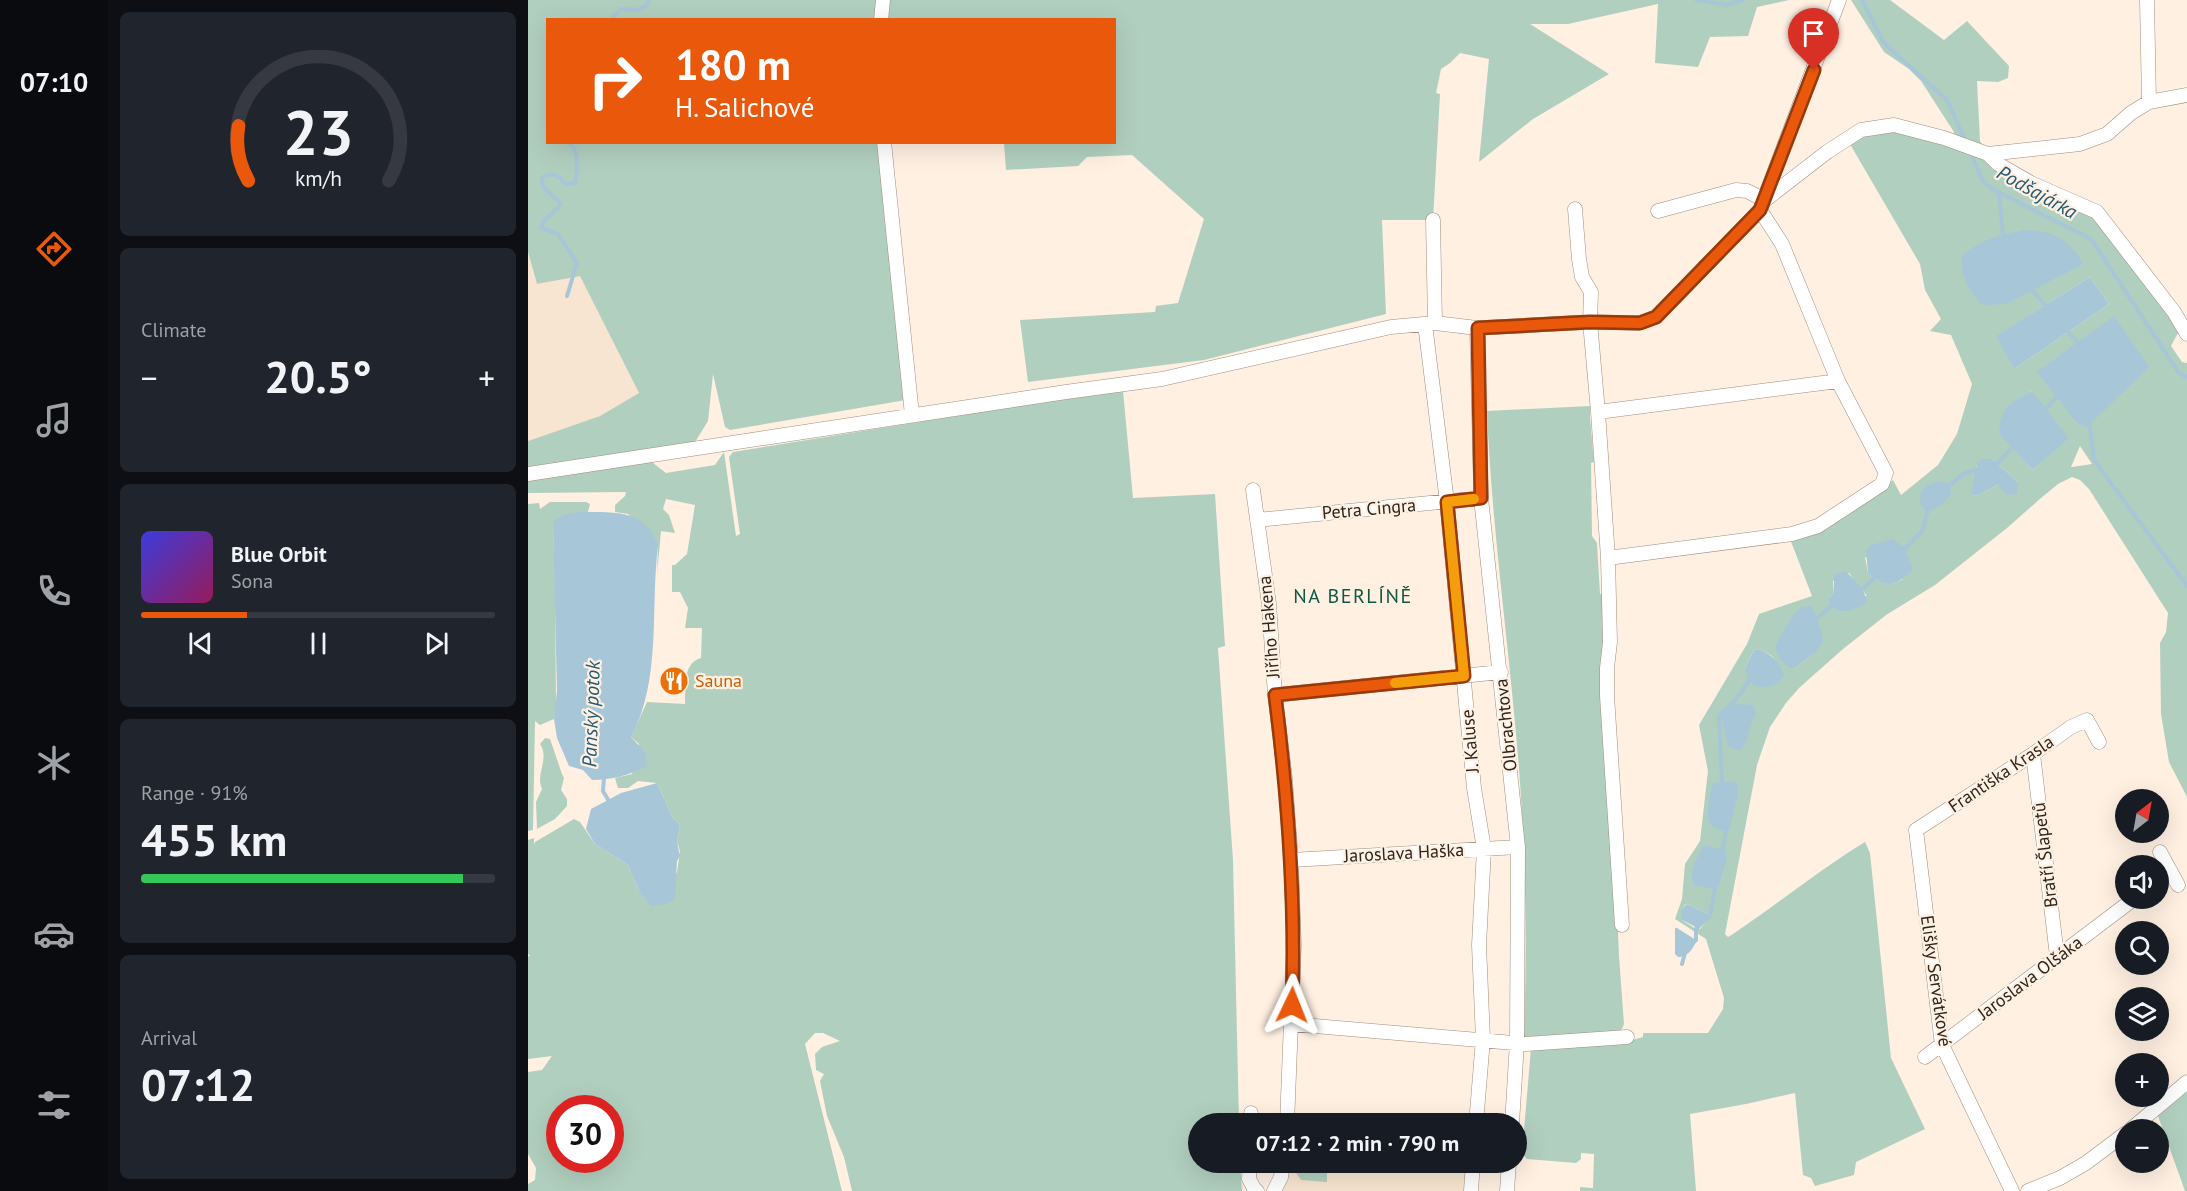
<!DOCTYPE html>
<meta charset="utf-8">
<style>
body{margin:0;font-family:"PT Sans",sans-serif;background:#20242c;color:#f1f3f6;height:100vh;display:flex;flex-direction:column;font-size:22px;white-space:nowrap}
*{box-sizing:border-box;margin:0}
p{font-size:20px;color:#9ea1a6}
.icon{flex:none;width:33px;height:33px;fill:none;stroke:currentColor;stroke-width:2;stroke-linecap:round;stroke-linejoin:round}
.map{position:relative;flex:1;overflow:hidden}
.drawer{display:flex;flex-direction:column;gap:12px;padding:12px;background:#0d0f14;width:420px}
.drawer>*{flex:none}
.guide{position:absolute;left:18px;top:18px;width:570px;height:126px;border-radius:0px;box-shadow:0 6px 24px #0002;background:#ea580c;color:#fff;overflow:hidden}
.needle{width:39px;rotate:31deg}
.controls{position:absolute;left:1587px;top:789px;display:grid;gap:12px}
.controls a{display:grid;place-items:center;width:54px;height:54px;border-radius:50%;background:#171b24;box-shadow:0 6px 24px #0002;font-size:30px}
.speed{position:absolute;left:18px;top:1095px;display:flex;gap:12px;font-size:30px;font-weight:700;text-align:center}
.speed>*{display:grid;place-content:center;width:78px;height:78px;border-radius:50%;background:#171b24;box-shadow:0 6px 24px #0002;line-height:1}
.speed .limit{border:9px solid #d22;background:#fff;color:#111}
.pin{position:absolute;display:grid;place-items:center;width:51px;height:51px;color:#fff;margin:-62px -26px;border-radius:50% 50% 50% 0;rotate:-45deg;box-shadow:0 0 6px #0007}
.pin .icon{rotate:45deg}
.me{position:absolute;width:66px;margin:-33px;rotate:2deg;stroke-linejoin:round;filter:drop-shadow(0 0 4px #0008)}
.turn{display:flex;align-items:center;gap:21px;height:126px;padding:0 30px;font-size:27px}
.turn .icon{width:78px;height:78px;stroke-width:2.5}
.turn b{display:block;font-size:42px;line-height:51px}
.big{font-size:45px;font-weight:800;line-height:1.1}
.drawer .card{flex:1;display:flex;flex-direction:column;justify-content:center;gap:9px;min-width:0;padding:0 21px;border-radius:9px;background:#20242c}
.drawer .dial{align-items:center;gap:0}
.dial svg{height:156px;overflow:visible;fill:none;stroke:#363941;stroke-width:7;stroke-linecap:round;text-anchor:middle}
.dial text{fill:#f1f3f6;stroke:none}
.song{display:flex;align-items:center;gap:18px}
.cover{width:72px;height:72px;border-radius:9px;background:linear-gradient(135deg,hsl(240 70% 55%),hsl(330 70% 35%))}
.played{height:6px;border-radius:3px;background:linear-gradient(90deg,#ea580c 30%,#363941 30%)}
.keys{display:flex;justify-content:space-around;direction:ltr}
.heat{display:flex;justify-content:space-between;align-items:center;font-size:33px;direction:ltr}
.charge{height:9px;border-radius:4px;background:linear-gradient(90deg,#34c759 91%,#363941 0)}
.trip{position:absolute;left:660px;top:1113px;width:339px;height:60px;border-radius:30px;background:#171b24;box-shadow:0 6px 24px #0002;font-weight:800;line-height:60px;text-align:center}
main{display:flex;flex:1;min-height:0}
.menu{display:flex;flex-direction:column;width:108px;justify-content:space-around;align-items:center;background:#090b0e;color:#9ea1a6}
.menu .icon{width:42px;height:42px}
.menu .on{color:#ea580c}
.menu b{font-size:27px;color:#f1f3f6}
.map>svg:first-child{display:block}
.built{fill:#f8e5d1}
.green{fill:#b1cfbf;fill-rule:evenodd}
.water{fill:#a7c6d7}
.lines{fill:none;stroke-linecap:round;stroke-linejoin:round}
.stream{stroke:#a7c6d7;stroke-width:4}
.minor-casing{stroke:#9e8e7d;stroke-width:15}
.minor{stroke:#fff;stroke-width:14}
.route-casing{stroke:#983908;stroke-width:15}
.route{stroke:#ea580c;stroke-width:10}
.slow{stroke:#f59e0b;stroke-width:10}
.labels{text-anchor:middle;stroke-width:4.5;stroke-linejoin:round;paint-order:stroke}
.street-label{font-size:18px;fill:#2c261f;stroke:#fff0e2}
.food-label{font-size:18px;fill:#c56008;stroke:#fff0e2;text-anchor:start}
.water-label{font-size:20px;font-style:italic;fill:#225a74;stroke:#fff0e2}
.neighbourhood-label{font-size:20px;letter-spacing:1.5px;fill:#0f5942;stroke:#fff0e2}
</style>
<main>
<nav class="menu">
<b>07:10</b>
<svg class="icon on" aria-label="directions" viewBox="0 0 24 24"><path d="M12 3l9 9-9 9-9-9zM9 14v-3h6M13 9l2 2-2 2"/></svg>
<svg class="icon" aria-label="music" viewBox="0 0 24 24"><path d="M9 18V5l10-2v13"/><circle cx="6" cy="18" r="3"/><circle cx="16" cy="16" r="3"/></svg>
<svg class="icon" aria-label="phone" viewBox="0 0 24 24"><path d="M5 4h4l2 5-3 2q2 4 5 5l2-3 5 2v4C11 20 4 13 5 4z"/></svg>
<svg class="icon" aria-label="climate" viewBox="0 0 24 24"><path d="M12 3v18M4 7l16 10M4 17L20 7"/></svg>
<svg class="icon" aria-label="car" viewBox="0 0 24 24"><path d="M5 17H2v-5l4-1 3-4h7l3 4 3 1v5h-3M9 17h6M6 11h13"/><circle cx="7" cy="17" r="2"/><circle cx="17" cy="17" r="2"/></svg>
<svg class="icon" aria-label="filters" viewBox="0 0 24 24"><path d="M4 7h16M4 17h16"/><circle cx="9" cy="7" r="2"/><circle cx="15" cy="17" r="2"/></svg>
</nav>
<section class="drawer">
<div class="card dial"><svg viewBox="0 0 100 80">
<path d="M14 69A42 42 0 1 1 86 69"/>
<path d="M14 69A42 42 0 0 1 9 41" stroke="#ea580c"/>
<text x="50" y="56" font-size="32" font-weight="700">23</text>
<text x="50" y="72" font-size="11">km/h</text>
</svg></div>
<div class="card"><p>Climate</p>
<div class="heat"><a>−</a><b class="big">20.5°</b><a>+</a></div>
</div>
<div class="card">
<div class="song"><i class="cover"></i><div><b>Blue Orbit</b><p>Sona</p></div></div>
<div class="played"></div>
<div class="keys"><svg class="icon" aria-label="previous" viewBox="0 0 24 24"><path d="M18 5L8 12l10 7zM5 5v14"/></svg><svg class="icon" aria-label="pause" viewBox="0 0 24 24"><path d="M8 5v14M16 5v14"/></svg><svg class="icon" aria-label="next" viewBox="0 0 24 24"><path d="M6 5l10 7-10 7zM19 5v14"/></svg></div>
</div>
<div class="card"><p>Range · 91%</p><b class="big">455 km</b><div class="charge"></div></div>
<div class="card"><p>Arrival</p><b class="big">07:12</b></div>
</section>
<div class="map">
<svg width="1659" height="1191" viewBox="0 0 1659 1191">
<rect width="100%" height="100%" fill="#fff0e2"/>
<path class="built" d="M0,252L9,284L52,275L111,393L72,416L0,441Z
M759,1163H940L939,1191H751L757,1187Z"/>
<path class="green" d="M0,0H350L348,19L98,20L95,18L94,20H20V142L350,143L378,400L202,430L197,427L185,374L180,421L167,442L0,469V441L72,416L111,393L52,276L9,284L0,252Z
M361,0H1261L1229,7L1220,36L1182,37L1170,67L1127,63L1130,4L1040,24H1002L1081,74L1005,119L951,162L961,59L932,53L922,63L913,69L908,93L912,94L905,220H854L858,314L676,360L500,382L492,320L627,312L628,306L650,303L676,219L604,155L559,157L550,166L478,170L476,143L586,142V20L360,19Z
M1323,0H1362L1416,40L1439,21L1481,66L1480,78L1470,82L1449,81L1452,141L1461,155L1571,210L1651,331L1643,346L1654,362L1659,363V797L1641,762L1633,714L1632,643L1638,632L1640,613L1561,489L1552,480L1544,477L1530,484L1513,498L1479,528L1407,585L1358,615L1315,649L1271,688L1258,703L1242,727L1229,765L1197,934L1200,937L1205,934C1250,904 1291,870 1337,842L1342,853L1363,1058L1397,1129L1328,1162L1326,1175L1287,1186L1283,1178L1275,1175L1267,1093L1218,1104L1162,1114L1168,1191H1052V1187L1065,1188L1066,1154L1053,1153V1159L1048,1163L999,1159L994,1154L1003,1048L1097,1042L1115,1037V1033H1180L1195,1009L1196,998L1178,939L1147,919L1154,899L1157,864L1172,841L1180,771L1171,725L1219,644L1231,614L1284,596L1262,539L1305,522L1365,480L1373,495L1410,465L1429,434L1444,384L1423,335L1402,331L1413,319L1397,290L1392,264L1319,139L1360,127L1422,143L1426,132L1393,81L1381,69L1356,52ZM1562,277L1581,304L1486,369L1469,336ZM1503,391L1540,438L1505,470L1471,433ZM1552,446L1564,464L1544,467H1543ZM1464,459L1490,482L1470,485L1448,496L1444,494L1448,479V466ZM1337,557L1375,579C1361,588 1352,583 1340,573ZM1321,573L1339,596L1300,598L1306,593L1305,581ZM1257,631L1286,654L1267,668H1260C1249,654 1245,647 1257,631ZM1231,649L1244,656L1254,669L1217,668L1226,650ZM1159,904L1182,915L1183,916L1172,929H1168L1154,920L1156,905Z
M595,391L605,498L687,494L697,646L690,648L705,860L711,1123L670,1124V1162L712,1163L714,1191H324L316,1157L299,1116L292,1081L296,1074L288,1070L287,1054L294,1047L312,1041L295,1033H287L277,1044L314,1191H0V1184L7,1180L8,1168L0,1154V1072L14,1070L24,1056L0,1059V957L2,955L0,954V840L6,838V845L7,842L46,819L52,822L67,844L100,865L111,891L149,873L152,851L149,842L152,825L145,818L129,783L110,781L100,788H90L87,778L104,774L111,744L103,737L119,702L157,704C158,689 154,663 173,658L174,628H157L160,608L152,592H144V565H147L159,554L167,505L138,499L135,509L141,515L147,533L133,531L129,575L130,546L100,514L87,512V505L97,496L98,492L0,493V481L124,461L125,463L138,473L187,465L196,452L208,536L212,534L201,457L205,452L571,393ZM32,1108H82V1160H32Z
M1062,406V418L1066,462L1063,463L1064,536L1069,543L1072,594H1076L1091,956L1096,1024L1092,1033L999,1041L996,1037C999,952 998,867 992,782C983,658 964,535 959,411Z
M22,502H58L62,504L60,512L32,517L25,524L27,585L28,706L26,719L12,725L7,721L5,830L0,831V504L11,503L12,509Z
M17,738L22,739L34,774L36,778L33,790L39,799V806L27,819L9,829L8,802L14,789C7,774 22,759 12,744Z
M1659,1087V1191H1657L1629,1113Z
M764,1163H799V1182L773,1180L764,1167Z"/>
<path class="water" d="M1495,230C1524,231 1541,238 1555,264L1478,304L1454,305C1441,290 1432,277 1434,256C1453,240 1471,235 1495,230Z
M1562,277L1581,304L1486,369L1468,336Z
M1586,316L1621,367L1559,427L1550,424L1509,372Z
M1504,391L1541,438L1505,470L1471,434C1473,404 1480,406 1504,391Z
M1457,459H1464L1490,482L1489,494L1479,495L1470,485L1448,496L1444,494C1444,488 1448,466 1450,461Z
M1409,482L1422,483C1427,497 1412,510 1398,511L1392,504L1393,491L1399,485Z
M52,512C82,512 119,508 130,546C122,609 134,679 103,737L117,752L119,766C101,775 84,780 64,780L55,770L41,766L29,738L26,719L29,691L25,524C29,514 42,514 52,512Z
M1365,539L1377,548L1385,570C1367,586 1359,590 1340,573L1338,551L1343,545Z
M1317,571C1326,578 1338,591 1339,602C1326,612 1306,618 1300,598L1306,593V575Z
M1284,606L1294,633L1295,642L1286,654L1267,668H1260C1255,662 1248,655 1248,647C1248,640 1267,610 1274,607C1277,606 1281,607 1284,606Z
M1231,649C1243,655 1252,661 1256,675C1251,687 1238,688 1226,686L1220,677L1217,668L1226,650Z
M1210,704L1225,705L1228,711L1216,747L1211,751L1200,746L1193,717L1196,709Z
M1205,781L1209,784L1210,795L1201,830L1198,832C1193,830 1184,828 1181,822C1178,816 1182,789 1186,783Z
M129,783L145,818L152,825L149,842L152,856L149,861L147,899L138,904L123,906L111,891L100,865L67,844L58,829L63,809L93,793Z
M1178,845L1195,850L1199,858L1191,885L1187,889L1166,885C1160,872 1169,858 1175,846Z
M1159,904L1182,915L1183,917C1168,933 1172,928 1154,920L1153,912L1157,905Z
M1147,928H1149L1168,940C1166,949 1159,957 1150,957L1147,954Z"/>
<g class="lines">
<path class="stream" d="M1168,0L1199,5L1215,0
M1334,0L1355,42L1419,100L1438,142
M82,20L93,9L111,10L119,5L121,0
M1442,152L1455,181L1464,189L1563,239L1651,373L1659,377
M1471,193L1475,236
M1502,288L1519,307
M39,296L49,263L30,234L13,228L15,222L33,205C28,194 10,191 15,177C26,171 30,176 38,184L47,183C49,177 50,158 47,151C46,148 43,146 42,142
M1538,329L1549,342L1550,347
M1515,412L1532,393
M1561,420L1566,460L1659,586
M1466,464L1470,463L1486,445
M1421,486L1435,474L1450,469
M1374,552L1395,530L1400,509
M1332,591L1349,576
M1285,622L1307,603
M76,777L75,791L82,803
M1194,786L1191,716L1207,701L1224,677
M1194,855L1198,830
M1179,918L1182,915L1188,885
M1165,943L1168,940V929L1171,926
M1154,964L1157,953"/>
<g class="minor-casing">
<path id="minor" d="M1619,0L1621,102
M353,20L355,0
M356,142L384,415
M1460,154L1470,164L1503,183L1569,212L1646,312L1659,334
M1047,209L1051,259L1054,277L1063,292L1062,322L1070,412L1080,558L1082,642L1079,668V696L1094,925
M1130,211L1208,190L1219,191L1237,200L1299,152L1333,130L1366,125L1416,138L1460,154L1552,144L1579,134L1603,113L1621,102L1659,95
M905,220L907,323
M897,324L919,502L946,788L956,849L951,945L955,1039L948,1124
M949,328L953,498L990,847L989,1042L984,1124
M1070,412L1310,381
M0,474L538,392L634,379L863,327L907,323L949,328L1062,322L1111,323L1128,317L1232,210L1311,0
M725,490L741,604L747,695L757,778L763,860L766,945L759,1124
M729,520L953,498
M1080,558L1264,534L1290,526L1354,484L1358,473L1310,381L1254,244L1232,210
M747,695L973,672
M1505,754L1529,956
M1632,852L1650,885
M763,860L990,847
M763,1024L998,1044L1099,1037
M1397,1057L1607,898
M723,1124V1113
M1602,1130L1659,1082
M722,1162L721,1179L727,1190L729,1191
M746,1191L753,1177L755,1162
M943,1191L945,1162
M979,1191L981,1162
M1484,1191L1414,1045L1388,830L1505,754L1543,727L1559,720L1571,742
M1500,1191L1532,1178L1558,1163L1598,1133"/>
</g>
<use href="#minor" class="minor"/>
</g>
<g class="lines">
<g class="route-casing">
<path id="route" d="M764,1005C768,901 760,798 747,695L936,676L919,502L953,498L950,328L1062,322L1112,323L1128,317L1232,210L1286,70"/>
</g>
<use href="#route" class="route"/>
<path class="slow" d="M867,683L936,676L919,502L946,499"/>
</g>
<defs>
<g id="restaurant-disc" transform="scale(1.5)"><circle r="9.5" fill="#e8710a" stroke="#fff0e2"/><path d="M-5-6h1v4h1v-4h1v4h1v-4h1v5L-1.5 .5V6h-2V.5L-5-1ZM5-6V6H3V1.5H1.5Q1.5-4 5-6Z" fill="#fff"/></g>
</defs>
<g fill-rule="evenodd">
<use href="#restaurant-disc" x="146" y="681"/>
</g>
<g class="labels">
<g class="street-label">
<text transform="translate(841 509) rotate(-5)" y="6">Petra Cingra</text>
<text transform="translate(741 627) rotate(-95)" y="6">Jiřího Hakena</text>
<text transform="translate(978 725) rotate(-96)" y="6">Olbrachtova</text>
<text transform="translate(942 741) rotate(-95)" y="6">J. Kaluse</text>
<text transform="translate(1473 774) rotate(-34)" y="6">Františka Krasla</text>
<text transform="translate(876 853) rotate(-3)" y="6">Jaroslava Haška</text>
<text transform="translate(1517 855) rotate(-97)" y="6">Bratří Šlapetů</text>
<text transform="translate(1502 978) rotate(-37)" y="6">Jaroslava Olšáka</text>
<text transform="translate(1408 981) rotate(82)" y="6">Elišky Servátkové</text>
</g>
<g class="food-label">
<text x="167" y="687">Sauna</text>
</g>
<g class="water-label">
<text transform="translate(1509 192) rotate(29)" y="7">Podšajárka</text>
<text transform="translate(63 714) rotate(-88)" y="7">Panský potok</text>
</g>
<g class="neighbourhood-label">
<text x="825" y="603">NA BERLÍNĚ</text>
</g>
</g>
</svg>
<div class="controls">
<a><svg class="needle" viewBox="-14 -14 28 28"><path d="M0-13l5 13h-10z" fill="#e53935"/><path d="M0 13l5-13h-10z" fill="#9ea1a6"/></svg></a>
<a><svg class="icon" aria-label="sound" viewBox="0 0 24 24"><path d="M4 9h4l5-4v14l-5-4H4zM17 9q2 3 0 6"/></svg></a>
<a><svg class="icon" aria-label="search" viewBox="0 0 24 24"><circle cx="10" cy="10" r="6"/><path d="M15 15l6 6"/></svg></a>
<a><svg class="icon" aria-label="layers" viewBox="0 0 24 24"><path d="M12 4l9 5-9 5-9-5zM3 14l9 5 9-5"/></svg></a>
<a>+</a>
<a>−</a>
</div>
<div class="speed"><div class="limit">30</div></div>
<div class="pin" style="left:1286px;top:70px;background:#d93025"><svg class="icon" aria-label="arrive" viewBox="0 0 24 24"><path d="M6 21V4h12l-3 4 3 4H6"/></svg></div>
<svg class="me" style="left:764px;top:1005px" viewBox="-20 -20 40 40"><path d="M0-17L14 15 0 8-14 15z" fill="#ea580c" stroke="#fff" stroke-width="4"/></svg>
<div class="trip">07:12 · 2 min · 790 m</div>
<div class="guide">
<div class="turn"><svg class="icon" aria-label="right" viewBox="0 0 24 24"><path d="M7 20v-9h11M14 6l5 5-5 5"/></svg><div><b>180 m</b>H. Salichové</div></div>
</div>
</div>
</main>
